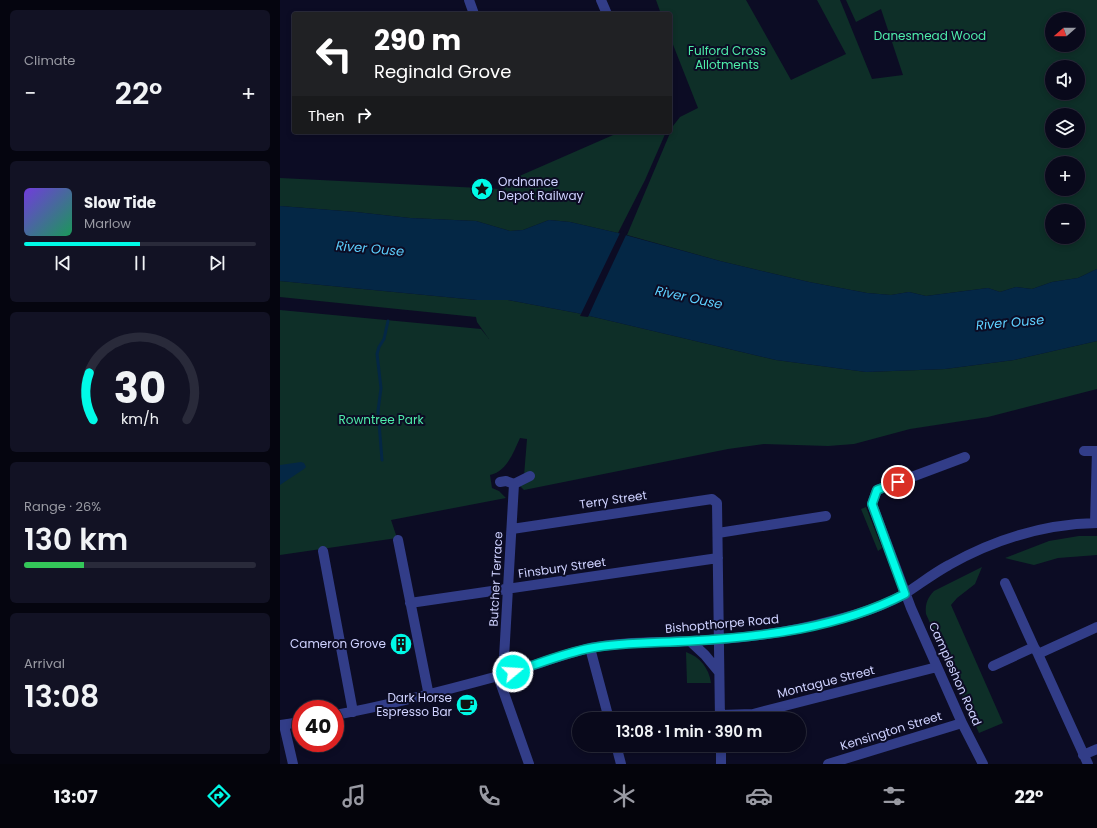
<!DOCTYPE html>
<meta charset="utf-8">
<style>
body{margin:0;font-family:Poppins,sans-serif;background:#121224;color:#f1f3f6;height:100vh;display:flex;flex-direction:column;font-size:15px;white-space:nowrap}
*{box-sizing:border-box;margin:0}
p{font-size:13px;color:#999aa3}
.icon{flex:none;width:22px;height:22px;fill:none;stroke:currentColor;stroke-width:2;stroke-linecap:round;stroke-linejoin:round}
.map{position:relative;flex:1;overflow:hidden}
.panel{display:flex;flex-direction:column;gap:10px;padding:10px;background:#05050f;width:280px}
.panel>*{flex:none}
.guide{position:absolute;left:12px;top:12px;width:380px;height:122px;border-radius:4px;box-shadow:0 2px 6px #0003,0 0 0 1px #292a3a;background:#202124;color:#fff;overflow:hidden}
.needle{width:26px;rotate:250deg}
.tools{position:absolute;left:765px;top:12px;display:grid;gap:8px}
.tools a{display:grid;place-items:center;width:40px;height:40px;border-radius:50%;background:#09091b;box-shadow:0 2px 6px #0003,0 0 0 1px #292a3a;font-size:20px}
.speed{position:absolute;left:12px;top:700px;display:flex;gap:8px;font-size:20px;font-weight:700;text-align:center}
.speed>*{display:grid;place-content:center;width:52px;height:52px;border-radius:50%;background:#09091b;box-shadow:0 2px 6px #0003,0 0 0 1px #292a3a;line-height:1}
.speed .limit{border:6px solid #d22;background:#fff;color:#111}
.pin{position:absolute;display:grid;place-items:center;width:34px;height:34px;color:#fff;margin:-17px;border:2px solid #fff;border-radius:50%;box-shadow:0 1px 4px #0007}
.me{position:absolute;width:44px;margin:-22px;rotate:72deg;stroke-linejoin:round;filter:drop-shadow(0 0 3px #0008)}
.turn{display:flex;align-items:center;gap:14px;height:84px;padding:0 16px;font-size:18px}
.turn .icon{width:52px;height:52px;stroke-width:2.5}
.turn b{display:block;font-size:28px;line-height:34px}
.then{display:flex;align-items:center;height:38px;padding:0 16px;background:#0003;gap:8px;font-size:15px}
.big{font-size:30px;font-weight:600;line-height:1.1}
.panel .card{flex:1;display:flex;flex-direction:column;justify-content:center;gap:6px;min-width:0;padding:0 14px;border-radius:6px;background:#121224}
.panel .dial{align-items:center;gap:0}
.dial svg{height:104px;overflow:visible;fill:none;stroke:#292a3a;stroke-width:7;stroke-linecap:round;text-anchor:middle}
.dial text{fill:#f1f3f6;stroke:none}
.song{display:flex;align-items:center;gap:12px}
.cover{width:48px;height:48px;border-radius:6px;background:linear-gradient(135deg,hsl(260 70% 55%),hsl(150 70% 35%))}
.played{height:4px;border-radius:2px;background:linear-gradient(90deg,#00fae7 50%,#292a3a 50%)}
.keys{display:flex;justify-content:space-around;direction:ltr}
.heat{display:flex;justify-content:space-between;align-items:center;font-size:22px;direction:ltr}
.charge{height:6px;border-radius:3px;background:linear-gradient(90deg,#34c759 26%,#292a3a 0)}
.trip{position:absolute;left:292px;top:712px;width:234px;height:40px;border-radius:20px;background:#09091b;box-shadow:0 2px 6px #0003,0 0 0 1px #292a3a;font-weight:600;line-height:40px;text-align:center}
.tab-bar{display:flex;height:64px;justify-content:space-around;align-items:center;background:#04040b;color:#999aa3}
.tab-bar .icon{width:28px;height:28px}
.tab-bar .active{color:#00fae7}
.tab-bar b{font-size:18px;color:#f1f3f6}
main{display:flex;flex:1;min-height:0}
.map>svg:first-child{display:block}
.green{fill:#0e2f28;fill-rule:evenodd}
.water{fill:#042745}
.pier{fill:#0c0c24}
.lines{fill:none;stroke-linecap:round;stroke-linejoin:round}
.stream{stroke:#042745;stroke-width:3}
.minor{stroke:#323d88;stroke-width:10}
.route-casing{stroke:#00a296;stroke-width:10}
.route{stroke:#00fae7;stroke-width:7}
.labels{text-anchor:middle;stroke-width:4;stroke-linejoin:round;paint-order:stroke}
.park-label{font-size:12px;fill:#4eeca9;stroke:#0c0c24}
.poi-label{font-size:12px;fill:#cfd2ff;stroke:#0c0c24;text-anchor:end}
.street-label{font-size:12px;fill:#cfd2ff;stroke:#0c0c24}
.water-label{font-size:13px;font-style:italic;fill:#5dd0ff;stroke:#0c0c24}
</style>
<main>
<section class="panel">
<div class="card"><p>Climate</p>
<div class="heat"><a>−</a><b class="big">22°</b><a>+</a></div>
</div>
<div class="card">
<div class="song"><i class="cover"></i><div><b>Slow Tide</b><p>Marlow</p></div></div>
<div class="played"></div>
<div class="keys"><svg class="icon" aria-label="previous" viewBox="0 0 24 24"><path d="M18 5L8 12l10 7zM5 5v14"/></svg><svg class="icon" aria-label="pause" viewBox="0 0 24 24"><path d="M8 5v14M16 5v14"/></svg><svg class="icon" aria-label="next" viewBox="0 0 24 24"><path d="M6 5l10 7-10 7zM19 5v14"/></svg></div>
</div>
<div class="card dial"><svg viewBox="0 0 100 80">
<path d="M14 69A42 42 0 1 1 86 69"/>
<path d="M14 69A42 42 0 0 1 11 33" stroke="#00fae7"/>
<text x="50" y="56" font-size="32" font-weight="700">30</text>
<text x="50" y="72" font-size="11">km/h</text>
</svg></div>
<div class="card"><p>Range · 26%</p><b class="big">130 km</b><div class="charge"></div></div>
<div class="card"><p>Arrival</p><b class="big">13:08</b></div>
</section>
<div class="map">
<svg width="817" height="764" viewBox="0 0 817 764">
<rect width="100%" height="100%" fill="#0c0c24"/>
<path class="green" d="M376,0H466L511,80L566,54L537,0H560L592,79L623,75L601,9L576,22L566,0H817V269L798,278L772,282L752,289L736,287L720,292L708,288L646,296L629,292L611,295L587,293L529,282L440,261L347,235L393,126L400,117L418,108L390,37V14H381ZM772,19H798V45H772ZM772,67H798V93H772ZM772,115H798V141H772ZM772,163H798V189H772ZM772,211H798V237H772Z
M340,132H386L365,180L338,233L290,222L269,220L243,230L230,231L196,221L130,218L76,212L0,206V178L220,189L225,188L226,182Z
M0,281L197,300H228L297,313L496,360L586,372L665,369L734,360L817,341V389L708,417L630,429L574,444L548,446L484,444L448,449L244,490L240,486L244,476L247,439L240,438C233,453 227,471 210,475L212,488L219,491L226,498L111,520L117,538L0,555V310L201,329L209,339L197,322L196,317L0,297Z
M586,507L602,548L598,551L581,509Z
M799,536H817V555L778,558L754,565L725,558L769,541Z
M702,567L695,584L677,598L671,605L723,723L699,733L646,614C645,605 647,598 654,591Z
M406,652C420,657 429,668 431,683H407Z"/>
<path class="water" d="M0,206L76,212L130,218L196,221L230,231L243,230L269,220L290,222L338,233L440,261L529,282L587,293L611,295L629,292L646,296L708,288L720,292L736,287L752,289L772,282L798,278L817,269V341L734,360L665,369L586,372L496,360L297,313L228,300H197L0,281Z
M21,462L24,463L26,467L24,469L0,485V465Z"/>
<path class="pier" d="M341,231L347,233L317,297L308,317L300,316Z"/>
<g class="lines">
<path class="stream" d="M102,460L98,411L101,388L97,354L99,347L104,339L108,321"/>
<path class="minor" d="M189,0L194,14
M321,0L327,14
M804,451H817L815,523
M685,457L597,490L592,504L631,608L682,723L703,764
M220,482L226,481L234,484L250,476
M232,529L432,499L437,503L440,719
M438,533L546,516
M118,540L149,696
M43,551L73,712
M725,583L754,647
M130,603L438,558
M410,641L425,655L439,672
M310,648L329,719
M713,666L754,647L757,652
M223,675L234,484
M218,676L249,764
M55,715C111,705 167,690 222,675C251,667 280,655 310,648C342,642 376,642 409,641C457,639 504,634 551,621C576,615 603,607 626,593C640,584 654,573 669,565C715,539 764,524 817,523
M440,715L473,714L657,667
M0,725L21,722
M4,725L13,764
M336,745L341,764
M441,745V764
M803,755L817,749
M548,764L682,723
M808,764L758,654L817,627"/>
</g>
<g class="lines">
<g class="route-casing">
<path id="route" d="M233,672C258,664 284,653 311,648C343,642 378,643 410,641C484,637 559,628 625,594L592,504L597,490L618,482"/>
</g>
<use href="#route" class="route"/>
</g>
<defs>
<g id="sight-disc" transform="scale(1.15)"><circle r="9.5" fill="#00fae7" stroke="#0c0c24"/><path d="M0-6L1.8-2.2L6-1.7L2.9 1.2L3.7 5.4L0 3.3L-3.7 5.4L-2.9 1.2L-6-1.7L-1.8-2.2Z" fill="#111"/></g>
<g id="building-disc" transform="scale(1.15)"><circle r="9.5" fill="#00fae7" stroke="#0c0c24"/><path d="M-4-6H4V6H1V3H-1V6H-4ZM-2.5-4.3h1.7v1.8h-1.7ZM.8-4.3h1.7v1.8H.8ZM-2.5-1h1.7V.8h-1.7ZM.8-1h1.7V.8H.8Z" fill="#111"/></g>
<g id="cafe-disc" transform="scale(1.15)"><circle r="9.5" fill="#00fae7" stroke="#0c0c24"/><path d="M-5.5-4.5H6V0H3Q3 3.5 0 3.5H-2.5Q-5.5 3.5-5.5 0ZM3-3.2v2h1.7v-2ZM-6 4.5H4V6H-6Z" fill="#111"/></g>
</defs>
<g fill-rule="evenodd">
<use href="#sight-disc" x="202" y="189"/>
<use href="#building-disc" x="121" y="644"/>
<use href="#cafe-disc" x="187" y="705"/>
</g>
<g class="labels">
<g class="park-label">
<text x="650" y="40">Danesmead Wood</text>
<text x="447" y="55">Fulford Cross<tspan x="447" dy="14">Allotments</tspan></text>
<text x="101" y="424">Rowntree Park</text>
</g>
<g class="poi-label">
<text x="218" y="186" text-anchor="start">Ordnance<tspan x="218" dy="14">Depot Railway</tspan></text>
<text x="106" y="648">Cameron Grove</text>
<text x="172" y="702">Dark Horse<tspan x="172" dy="14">Espresso Bar</tspan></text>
</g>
<g class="street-label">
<text transform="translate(333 500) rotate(-8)" y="4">Terry Street</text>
<text transform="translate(282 568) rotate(-8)" y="4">Finsbury Street</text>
<text transform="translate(216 579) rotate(-87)" y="4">Butcher Terrace</text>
<text transform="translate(442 624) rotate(-5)" y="4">Bishopthorpe Road</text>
<text transform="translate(675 674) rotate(66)" y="4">Campleshon Road</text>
<text transform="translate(546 682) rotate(-14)" y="4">Montague Street</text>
<text transform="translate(611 731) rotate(-17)" y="4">Kensington Street</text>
</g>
<g class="water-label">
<text transform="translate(90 248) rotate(5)" y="5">River Ouse</text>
<text transform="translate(409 297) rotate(12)" y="5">River Ouse</text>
<text transform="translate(730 322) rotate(-5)" y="5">River Ouse</text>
</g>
</g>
</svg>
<div class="tools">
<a><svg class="needle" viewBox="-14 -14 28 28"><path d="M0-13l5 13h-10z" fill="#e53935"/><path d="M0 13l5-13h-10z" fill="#999aa3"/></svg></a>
<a><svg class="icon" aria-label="sound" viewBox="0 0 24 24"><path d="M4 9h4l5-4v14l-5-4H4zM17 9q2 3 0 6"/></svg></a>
<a><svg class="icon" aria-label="layers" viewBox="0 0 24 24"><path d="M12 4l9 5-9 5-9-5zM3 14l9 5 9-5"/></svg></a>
<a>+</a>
<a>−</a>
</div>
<div class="speed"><div class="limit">40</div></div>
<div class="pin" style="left:618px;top:482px;background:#d93025"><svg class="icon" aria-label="arrive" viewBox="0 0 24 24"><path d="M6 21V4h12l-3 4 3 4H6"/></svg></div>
<svg class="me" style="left:233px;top:672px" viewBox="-20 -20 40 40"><circle r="17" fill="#00fae7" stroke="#fff" stroke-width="3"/><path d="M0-11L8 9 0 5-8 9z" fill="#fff"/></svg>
<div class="trip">13:08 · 1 min · 390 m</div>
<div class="guide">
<div class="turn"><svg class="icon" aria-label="left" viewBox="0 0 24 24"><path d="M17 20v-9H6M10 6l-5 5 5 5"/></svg><div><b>290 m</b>Reginald Grove</div></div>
<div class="then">Then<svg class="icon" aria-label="right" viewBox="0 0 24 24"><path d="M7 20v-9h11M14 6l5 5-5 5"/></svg></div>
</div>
</div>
</main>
<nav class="tab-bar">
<b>13:07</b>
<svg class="icon active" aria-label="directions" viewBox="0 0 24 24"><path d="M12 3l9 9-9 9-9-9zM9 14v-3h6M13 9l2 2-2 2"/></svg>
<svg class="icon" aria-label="music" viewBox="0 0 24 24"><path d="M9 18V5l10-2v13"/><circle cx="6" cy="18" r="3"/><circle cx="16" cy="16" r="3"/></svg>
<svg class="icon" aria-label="phone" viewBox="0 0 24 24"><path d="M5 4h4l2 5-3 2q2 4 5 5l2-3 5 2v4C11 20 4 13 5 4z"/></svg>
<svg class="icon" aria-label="climate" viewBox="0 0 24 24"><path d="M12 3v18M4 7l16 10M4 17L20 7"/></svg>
<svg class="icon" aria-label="car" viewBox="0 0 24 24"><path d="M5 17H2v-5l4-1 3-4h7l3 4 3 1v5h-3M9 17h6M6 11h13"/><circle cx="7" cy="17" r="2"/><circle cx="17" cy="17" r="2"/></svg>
<svg class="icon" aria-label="filters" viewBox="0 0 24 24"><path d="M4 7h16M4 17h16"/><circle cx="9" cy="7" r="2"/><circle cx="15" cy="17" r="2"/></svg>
<b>22°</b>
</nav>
